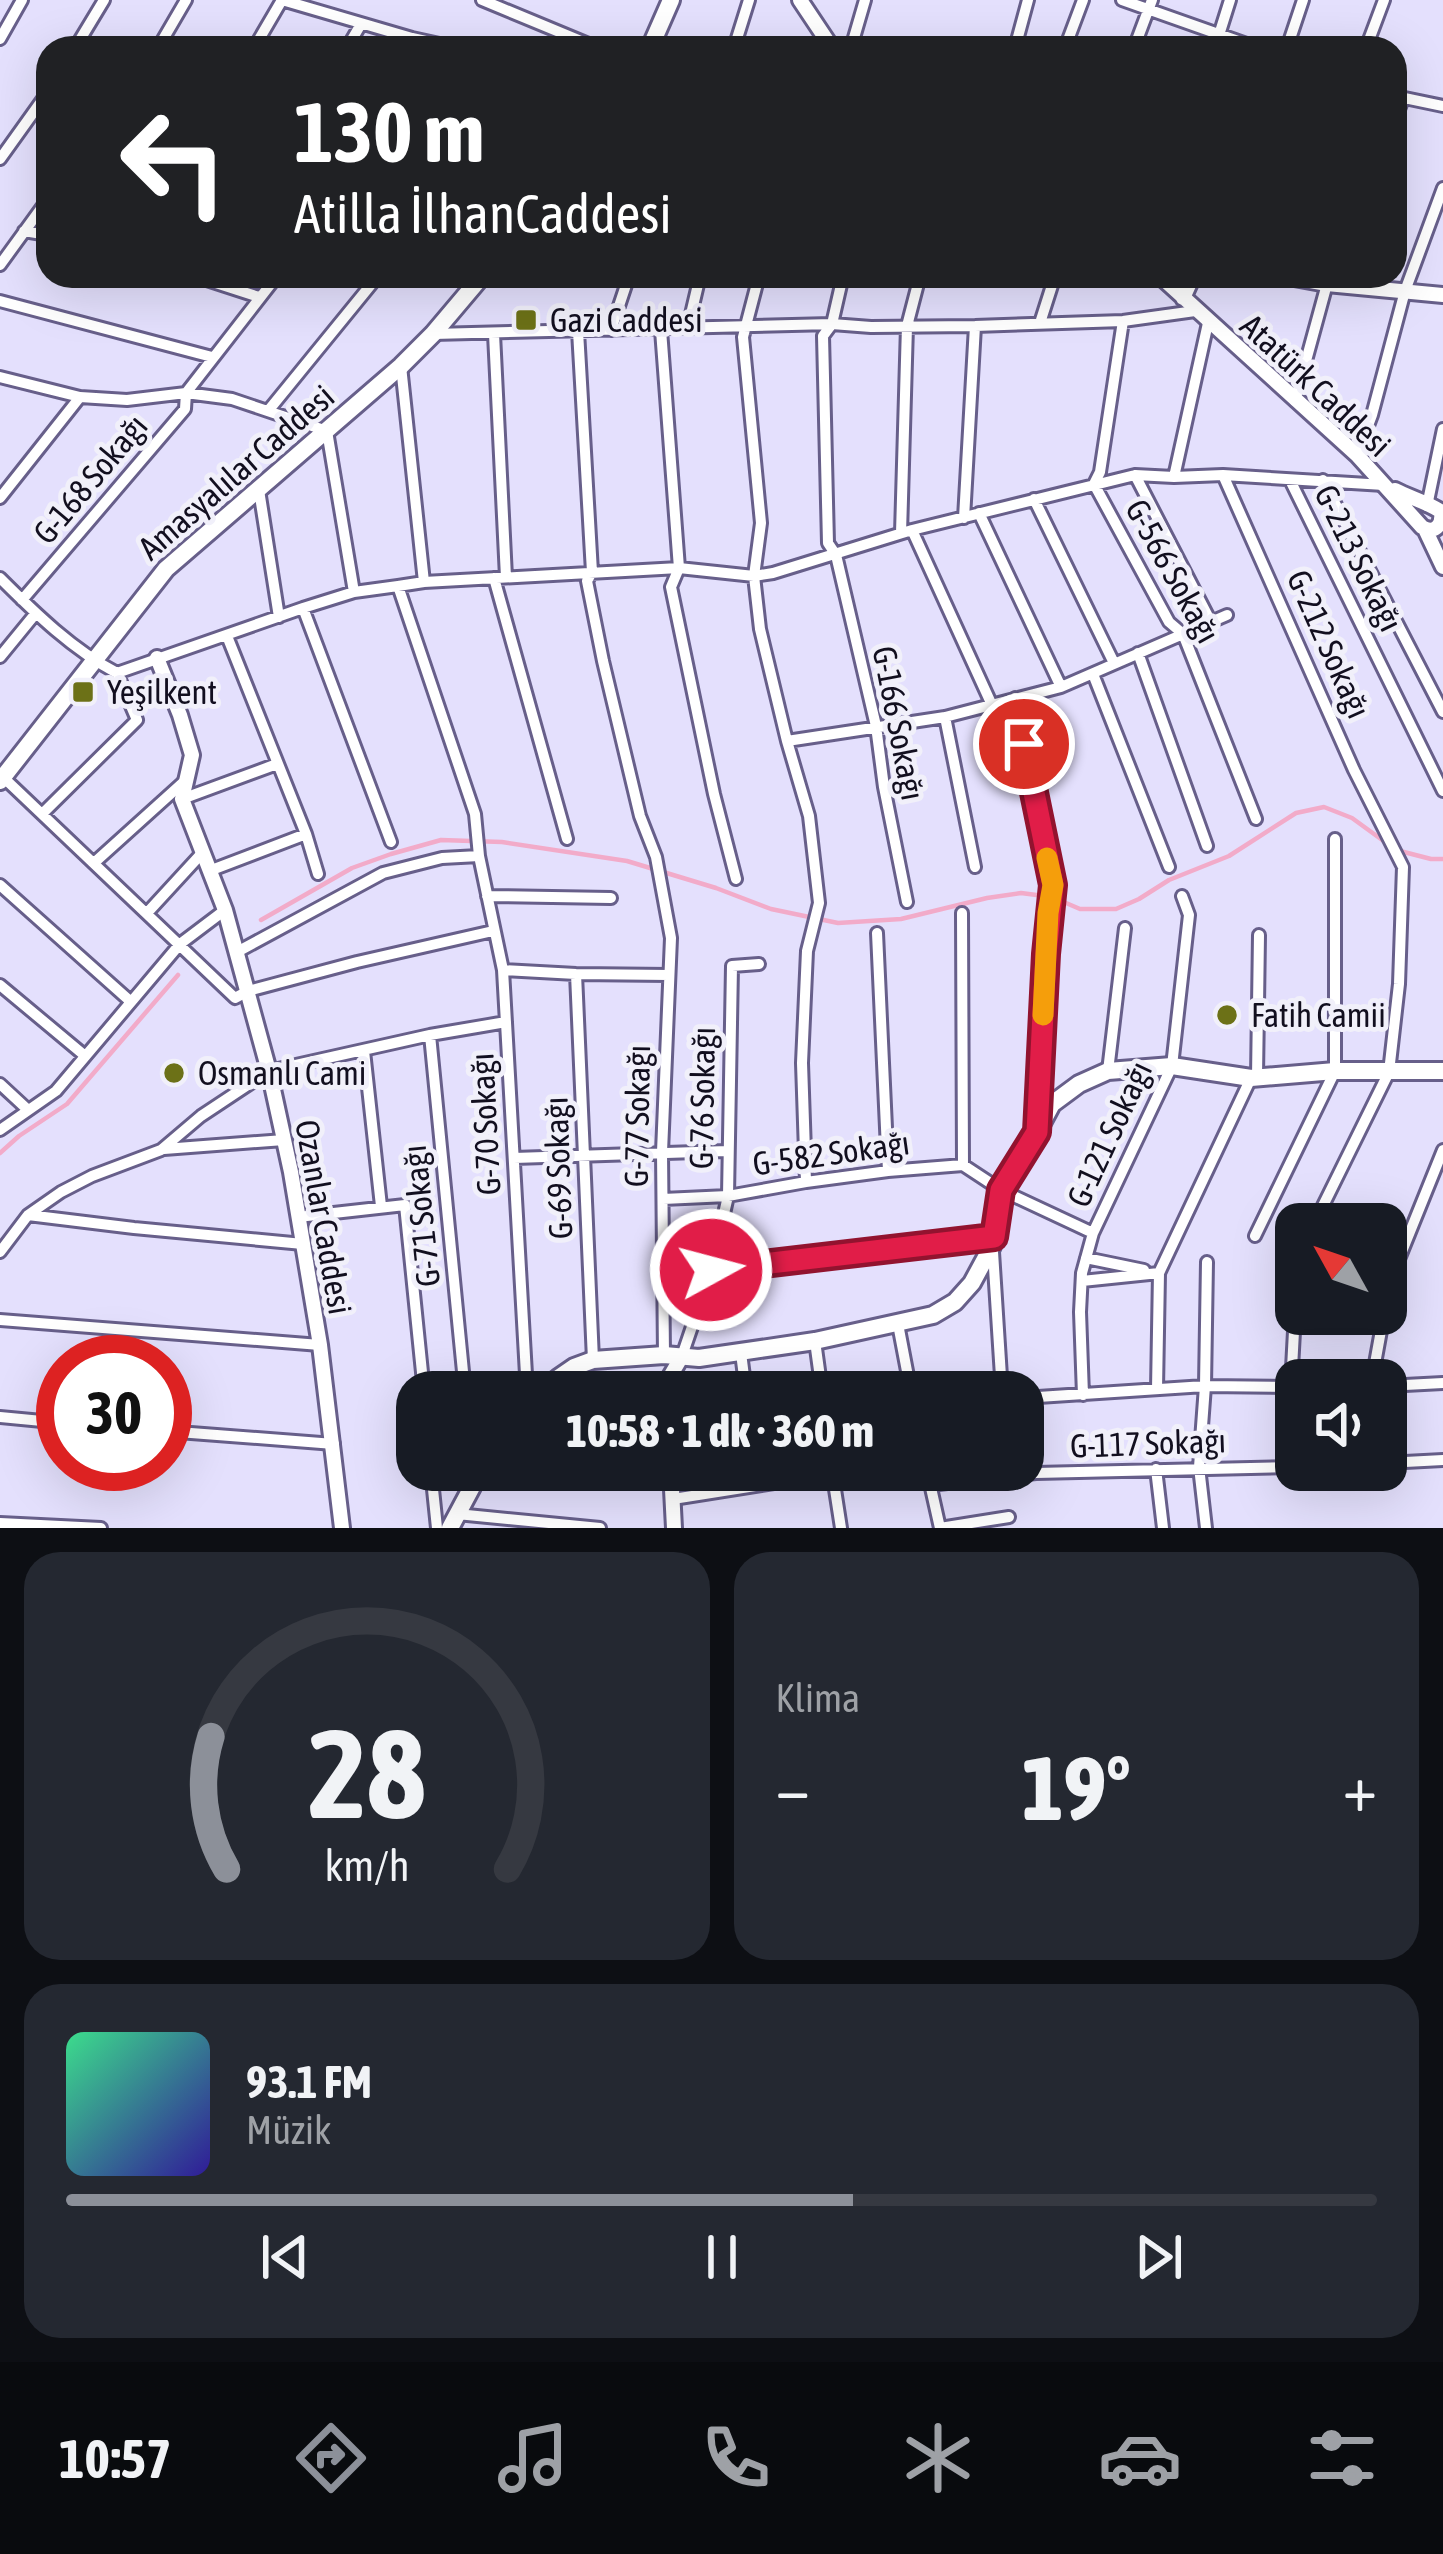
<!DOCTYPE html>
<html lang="tr">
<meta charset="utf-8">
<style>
body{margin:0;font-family:"Asap Condensed",sans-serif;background:#242831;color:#f1f3f6;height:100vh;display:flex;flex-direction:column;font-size:45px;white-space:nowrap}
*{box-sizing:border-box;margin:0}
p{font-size:39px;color:#9ea1a6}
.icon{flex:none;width:66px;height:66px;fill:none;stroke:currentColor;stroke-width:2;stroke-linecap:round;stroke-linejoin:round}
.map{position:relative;height:1528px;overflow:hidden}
.panel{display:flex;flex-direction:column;gap:24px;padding:24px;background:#0d0f14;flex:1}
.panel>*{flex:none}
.top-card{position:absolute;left:36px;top:36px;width:1371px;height:252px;border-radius:36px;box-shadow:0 12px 48px #0002;background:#202124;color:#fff;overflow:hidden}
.needle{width:78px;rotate:310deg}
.fabs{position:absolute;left:1275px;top:1203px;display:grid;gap:24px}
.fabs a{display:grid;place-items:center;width:132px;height:132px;border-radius:24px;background:#171b24;box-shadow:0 12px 48px #0002;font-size:60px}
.speed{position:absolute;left:36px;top:1335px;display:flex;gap:24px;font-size:60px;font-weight:700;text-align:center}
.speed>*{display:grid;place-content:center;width:156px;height:156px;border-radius:50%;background:#171b24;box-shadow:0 12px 48px #0002;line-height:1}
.speed .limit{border:18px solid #d22;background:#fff;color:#111}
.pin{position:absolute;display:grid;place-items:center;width:102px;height:102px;color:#fff;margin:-51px;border:6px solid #fff;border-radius:50%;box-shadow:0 3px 12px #0007}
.me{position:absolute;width:132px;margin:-66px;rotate:83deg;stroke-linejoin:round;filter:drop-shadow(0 0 9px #0008)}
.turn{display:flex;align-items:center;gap:42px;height:252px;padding:0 60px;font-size:54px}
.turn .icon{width:156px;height:156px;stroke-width:2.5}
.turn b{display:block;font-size:84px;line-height:102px}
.big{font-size:90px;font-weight:800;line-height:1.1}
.panel .card{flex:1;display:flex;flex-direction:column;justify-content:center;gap:18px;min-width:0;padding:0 42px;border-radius:36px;background:#242831}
.panel .dial{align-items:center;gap:0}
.dial svg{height:312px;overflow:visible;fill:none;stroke:#363941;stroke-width:7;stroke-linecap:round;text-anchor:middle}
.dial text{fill:#f1f3f6;stroke:none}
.song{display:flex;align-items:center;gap:36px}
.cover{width:144px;height:144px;border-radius:18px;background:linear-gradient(135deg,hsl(150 70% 55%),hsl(250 70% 35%))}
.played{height:12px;border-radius:6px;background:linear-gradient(90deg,#8c9099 60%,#363941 60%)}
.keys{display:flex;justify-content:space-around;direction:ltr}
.heat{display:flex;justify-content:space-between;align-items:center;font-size:66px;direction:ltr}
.panel .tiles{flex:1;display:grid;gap:24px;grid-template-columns:1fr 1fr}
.card:last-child{grid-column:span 2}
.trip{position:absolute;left:396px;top:1371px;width:648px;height:120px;border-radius:36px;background:#171b24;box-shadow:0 12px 48px #0002;font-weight:800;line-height:120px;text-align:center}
.dock{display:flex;height:192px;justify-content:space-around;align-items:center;background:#090b0e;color:#9ea1a6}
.dock .icon{width:84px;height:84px}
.dock .active{color:#8c9099}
.dock b{font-size:54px;color:#f1f3f6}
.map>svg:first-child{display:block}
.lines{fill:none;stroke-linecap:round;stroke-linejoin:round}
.stream{stroke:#f2abc9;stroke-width:4.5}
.minor-casing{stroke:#675f8a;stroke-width:16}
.tertiary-casing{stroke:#675f8a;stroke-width:20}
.secondary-casing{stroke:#675f8a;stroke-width:22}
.minor{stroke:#fff;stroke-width:10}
.tertiary{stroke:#fff;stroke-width:14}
.secondary{stroke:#fff;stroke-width:16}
.route-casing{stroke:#92132f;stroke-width:30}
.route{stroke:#e11d48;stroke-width:21}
.slow{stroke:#f59e0b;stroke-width:21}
.poi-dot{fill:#6c7117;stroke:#f1f0fa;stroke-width:4.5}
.labels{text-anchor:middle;stroke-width:10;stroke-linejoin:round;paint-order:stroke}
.poi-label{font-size:33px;fill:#120f1f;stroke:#f1f0fa;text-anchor:start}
.street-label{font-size:33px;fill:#120f1f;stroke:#f1f0fa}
</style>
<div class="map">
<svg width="1443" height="1528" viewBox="0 0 1443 1528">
<rect width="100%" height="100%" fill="#e4e0fd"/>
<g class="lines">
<path class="stream" d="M1400,851L1431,859H1443
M261,920L352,868L391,854L441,840L502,842L627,861L716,888L771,909L838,923L901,919L987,898L1021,893L1052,897L1080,909H1116L1139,899L1169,880L1229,856L1296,813L1324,807L1352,818L1385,842
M0,1153L19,1136L67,1104L178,975"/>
<g class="minor-casing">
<path id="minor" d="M282,0L412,38L458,48
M482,0L598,48
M1122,0L1258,48
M0,39L22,0
M75,48L104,0
M158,48L186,0
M254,48L282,0
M347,48L361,24
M734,48L749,0
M851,48L865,0
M1015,48L1028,0
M1065,48L1083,0
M1134,48L1152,0
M1220,48L1219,35L1230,0
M1287,48L1303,0
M1366,48L1384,0
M1395,96L1443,106
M1395,120L1403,99
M0,159L48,92
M24,231L48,235
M0,265L48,199
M194,276L259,297
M759,276L743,337L761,523L754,576L760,629L787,741L809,816L819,903L807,951L802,1063L806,1182
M843,276L832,324L823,336L828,543L836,555L876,726L884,787L907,902
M0,301L212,357
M1123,321L1100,472L1094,484L1169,622L1183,634L1256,819
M1040,323L1055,276
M688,327L700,276
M611,330L629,276
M661,330L679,568L671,587L714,794L736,879
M578,331L592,572L587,581L603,661L640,816L656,857L671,938L662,1152L664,1355
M433,334L832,324L871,327L975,326L1123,321L1195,311
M494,334L506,577
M401,366L424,582
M0,377L80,397L127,400L186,393L232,399L327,431L354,592
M1295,401L1327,284L1337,276
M268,411L378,276
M1357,455L1372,415L1405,291L1443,188
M1135,475L1211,622
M1223,475L1354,770L1403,867L1399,984L1389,1072L1314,1224
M1174,477L1208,323
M1290,480L1443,791
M1323,480L1443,712
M259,490L279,617
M0,498L80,397
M1034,499L1114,663
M1427,506L1443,429
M979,513L1061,687
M964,518L975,326
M912,530L991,703
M901,533L907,326L920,276
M0,578C35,613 73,650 117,673L303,608L354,592L398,586L424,582L679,568L754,576L773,573L912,530L1135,475L1174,477L1223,475L1384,485
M494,578L567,839
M398,586L475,814L479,856L503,970L527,1392
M22,600L185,409L186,393L277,276
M303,608L391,842
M227,636L306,834L318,874
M1138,653L1207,846
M0,657L36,613
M1093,674L1169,867
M1015,698L1053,885L1048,913L1037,1122
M945,717L975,867
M787,741L945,717L1061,687L1227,615
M3,777L235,998L248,991L357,962L493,931
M182,799L277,764
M43,813L137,720L117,673
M95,862L187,779
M209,871L306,834
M0,885L130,1001
M487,896L611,898
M147,913L203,852
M962,913L963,1165
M877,933L888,1171
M237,952L383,873L442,858L479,856
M503,970L576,974L669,975
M576,974L593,1360
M0,985L84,1055
M430,1035L465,1392
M364,1051L381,1206
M1108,1071L1125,928
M1257,1077L1259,935
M0,1084L27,1109
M0,1130L56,1091L180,944L225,910
M164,1149L284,1140
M514,1158L727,1151
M663,1199L728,1196L806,1182L888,1171L963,1165L1001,1190L1093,1233
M28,1215L134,1228L303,1244
M298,1217L405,1205L424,1392
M1255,1236L1335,1071V839
M0,1252L28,1215L61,1192L92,1176L161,1150L201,1116L269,1071L430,1035L506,1022
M993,1252L1002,1392
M1086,1258L1144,1270
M711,1271L994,1237
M1082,1281L1159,1273
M1386,1302L1397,1264L1443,1150
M0,1320L320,1345
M898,1324L911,1392
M815,1341L822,1392
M741,1353L746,1392
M682,1356L711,1271L728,1196L732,966L759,964
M1372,1380L1384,1314
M1386,1386L1443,1383
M1291,1387L1296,1294
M1157,1389L1159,1273L1251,1078
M1083,1395L1080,1312L1082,1273L1093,1233L1172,1066L1189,915L1182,896
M1023,1398L1205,1386L1296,1387
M0,1417L63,1423
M165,1431L334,1444
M1386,1463L1443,1460
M1156,1469L1163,1528
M431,1470L437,1528
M832,1470L841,1528
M927,1470L940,1528
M930,1485L1036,1473L1296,1467
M673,1499L832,1474
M457,1514L600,1528
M0,1523L101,1528
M940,1528L1009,1517
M1206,1528L1199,1467L1205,1386L1207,1262"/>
</g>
<g class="tertiary-casing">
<path id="tertiary" d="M800,0L832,48
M1160,276L1357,455L1422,527C1434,534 1443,526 1441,512
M1283,276L1327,284L1443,295
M1183,298L1193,276
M1395,490C1410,498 1430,503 1443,513
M1425,529L1443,567
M157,658L180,715L192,755L182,799L225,910L269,1071L291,1172L320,1345L342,1528
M668,1392V1380L682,1356
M671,1470L674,1528"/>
</g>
<g class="secondary-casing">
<path id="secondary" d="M650,48L671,0
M0,781L166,569L401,366L433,334L482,276
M546,1392L558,1378L574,1367L593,1360L664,1355L699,1358L815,1341L933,1315L955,1302L972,1283L992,1246L1001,1190L1027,1151L1052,1104L1079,1084L1108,1071L1172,1066L1251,1078L1335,1071H1443
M450,1528L481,1470"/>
</g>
<use href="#minor" class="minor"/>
<use href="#tertiary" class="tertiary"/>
<use href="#secondary" class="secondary"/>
</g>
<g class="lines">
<g class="route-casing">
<path id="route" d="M711,1270L994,1237L1001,1190L1037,1132L1046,954L1053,885L1024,744"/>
</g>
<use href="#route" class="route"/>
<path class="slow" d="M1043,1015L1048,913L1053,885L1047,858"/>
</g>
<g class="poi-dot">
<rect x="514" y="308" width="24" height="24" rx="6"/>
<rect x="71" y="680" width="24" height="24" rx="6"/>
<circle cx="1227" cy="1015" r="12"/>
<circle cx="174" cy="1073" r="12"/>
</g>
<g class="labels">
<g class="poi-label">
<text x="550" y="332">Gazi Caddesi</text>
<text x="107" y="704">Yeşilkent</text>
<text x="1251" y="1027">Fatih Camii</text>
<text x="198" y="1085">Osmanlı Cami</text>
</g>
<g class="street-label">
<text transform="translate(1316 385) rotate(43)" y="12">Atatürk Caddesi</text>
<text transform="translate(236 472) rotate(-41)" y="12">Amasyalılar Caddesi</text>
<text transform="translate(90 479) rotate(-50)" y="12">G-168 Sokağı</text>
<text transform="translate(1359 558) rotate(64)" y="12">G-213 Sokağı</text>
<text transform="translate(1173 571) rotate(61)" y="12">G-566 Sokağı</text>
<text transform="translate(1329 644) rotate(66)" y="12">G-212 Sokağı</text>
<text transform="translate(899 723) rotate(79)" y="12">G-166 Sokağı</text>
<text transform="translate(702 1098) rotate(-89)" y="12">G-76 Sokağı</text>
<text transform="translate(637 1116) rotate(-89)" y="12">G-77 Sokağı</text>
<text transform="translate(485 1124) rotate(-93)" y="12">G-70 Sokağı</text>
<text transform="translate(1109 1134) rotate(-65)" y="12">G-121 Sokağı</text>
<text transform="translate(831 1153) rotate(-8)" y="12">G-582 Sokağı</text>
<text transform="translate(558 1168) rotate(-92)" y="12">G-69 Sokağı</text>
<text transform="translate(421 1216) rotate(-96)" y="12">G-71 Sokağı</text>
<text transform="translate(324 1217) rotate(80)" y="12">Ozanlar Caddesi</text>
<text transform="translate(1148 1443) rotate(-2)" y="12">G-117 Sokağı</text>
</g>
</g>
</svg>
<div class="fabs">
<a><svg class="needle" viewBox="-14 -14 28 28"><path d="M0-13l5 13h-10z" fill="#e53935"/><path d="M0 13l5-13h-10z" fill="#9ea1a6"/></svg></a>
<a><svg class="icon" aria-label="sound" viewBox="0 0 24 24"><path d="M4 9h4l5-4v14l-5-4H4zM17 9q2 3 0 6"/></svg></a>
</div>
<div class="speed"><div class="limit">30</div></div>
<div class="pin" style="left:1024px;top:744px;background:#d93025"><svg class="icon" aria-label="arrive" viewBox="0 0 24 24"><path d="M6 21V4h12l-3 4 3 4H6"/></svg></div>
<svg class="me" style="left:711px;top:1270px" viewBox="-20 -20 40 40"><circle r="17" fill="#e11d48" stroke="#fff" stroke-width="3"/><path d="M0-11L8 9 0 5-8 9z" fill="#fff"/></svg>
<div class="trip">10:58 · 1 dk · 360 m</div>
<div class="top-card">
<div class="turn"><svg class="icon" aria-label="left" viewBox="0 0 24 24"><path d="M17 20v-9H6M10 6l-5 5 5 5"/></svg><div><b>130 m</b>Atilla İlhanCaddesi</div></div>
</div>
</div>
<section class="panel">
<div class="tiles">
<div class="card dial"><svg viewBox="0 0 100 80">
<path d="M14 69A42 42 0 1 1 86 69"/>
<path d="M14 69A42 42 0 0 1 10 35" stroke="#8c9099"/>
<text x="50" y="56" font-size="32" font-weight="700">28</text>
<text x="50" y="72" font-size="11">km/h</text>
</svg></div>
<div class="card"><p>Klima</p>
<div class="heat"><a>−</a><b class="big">19°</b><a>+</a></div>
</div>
<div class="card">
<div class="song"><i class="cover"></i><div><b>93.1 FM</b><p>Müzik</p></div></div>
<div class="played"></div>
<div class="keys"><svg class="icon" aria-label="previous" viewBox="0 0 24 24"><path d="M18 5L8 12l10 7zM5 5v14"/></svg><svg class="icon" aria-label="pause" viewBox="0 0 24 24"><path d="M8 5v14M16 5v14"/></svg><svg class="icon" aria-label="next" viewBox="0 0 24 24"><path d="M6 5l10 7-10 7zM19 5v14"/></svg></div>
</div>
</div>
</section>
<nav class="dock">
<b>10:57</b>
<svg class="icon active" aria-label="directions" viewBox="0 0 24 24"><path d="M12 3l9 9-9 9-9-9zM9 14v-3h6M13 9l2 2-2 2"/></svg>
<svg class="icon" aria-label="music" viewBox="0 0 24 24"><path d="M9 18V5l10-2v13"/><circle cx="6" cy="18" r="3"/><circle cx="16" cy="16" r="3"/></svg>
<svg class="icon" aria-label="phone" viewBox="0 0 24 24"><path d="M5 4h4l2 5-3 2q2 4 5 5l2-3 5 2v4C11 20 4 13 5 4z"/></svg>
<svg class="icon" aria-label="climate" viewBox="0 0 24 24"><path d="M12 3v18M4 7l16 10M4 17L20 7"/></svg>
<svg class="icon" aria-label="car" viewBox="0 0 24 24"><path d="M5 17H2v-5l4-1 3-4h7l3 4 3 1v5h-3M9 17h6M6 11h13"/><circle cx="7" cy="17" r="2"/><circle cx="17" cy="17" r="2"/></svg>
<svg class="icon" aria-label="filters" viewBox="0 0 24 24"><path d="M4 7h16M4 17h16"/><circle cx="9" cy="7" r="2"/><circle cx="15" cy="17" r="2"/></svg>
</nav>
